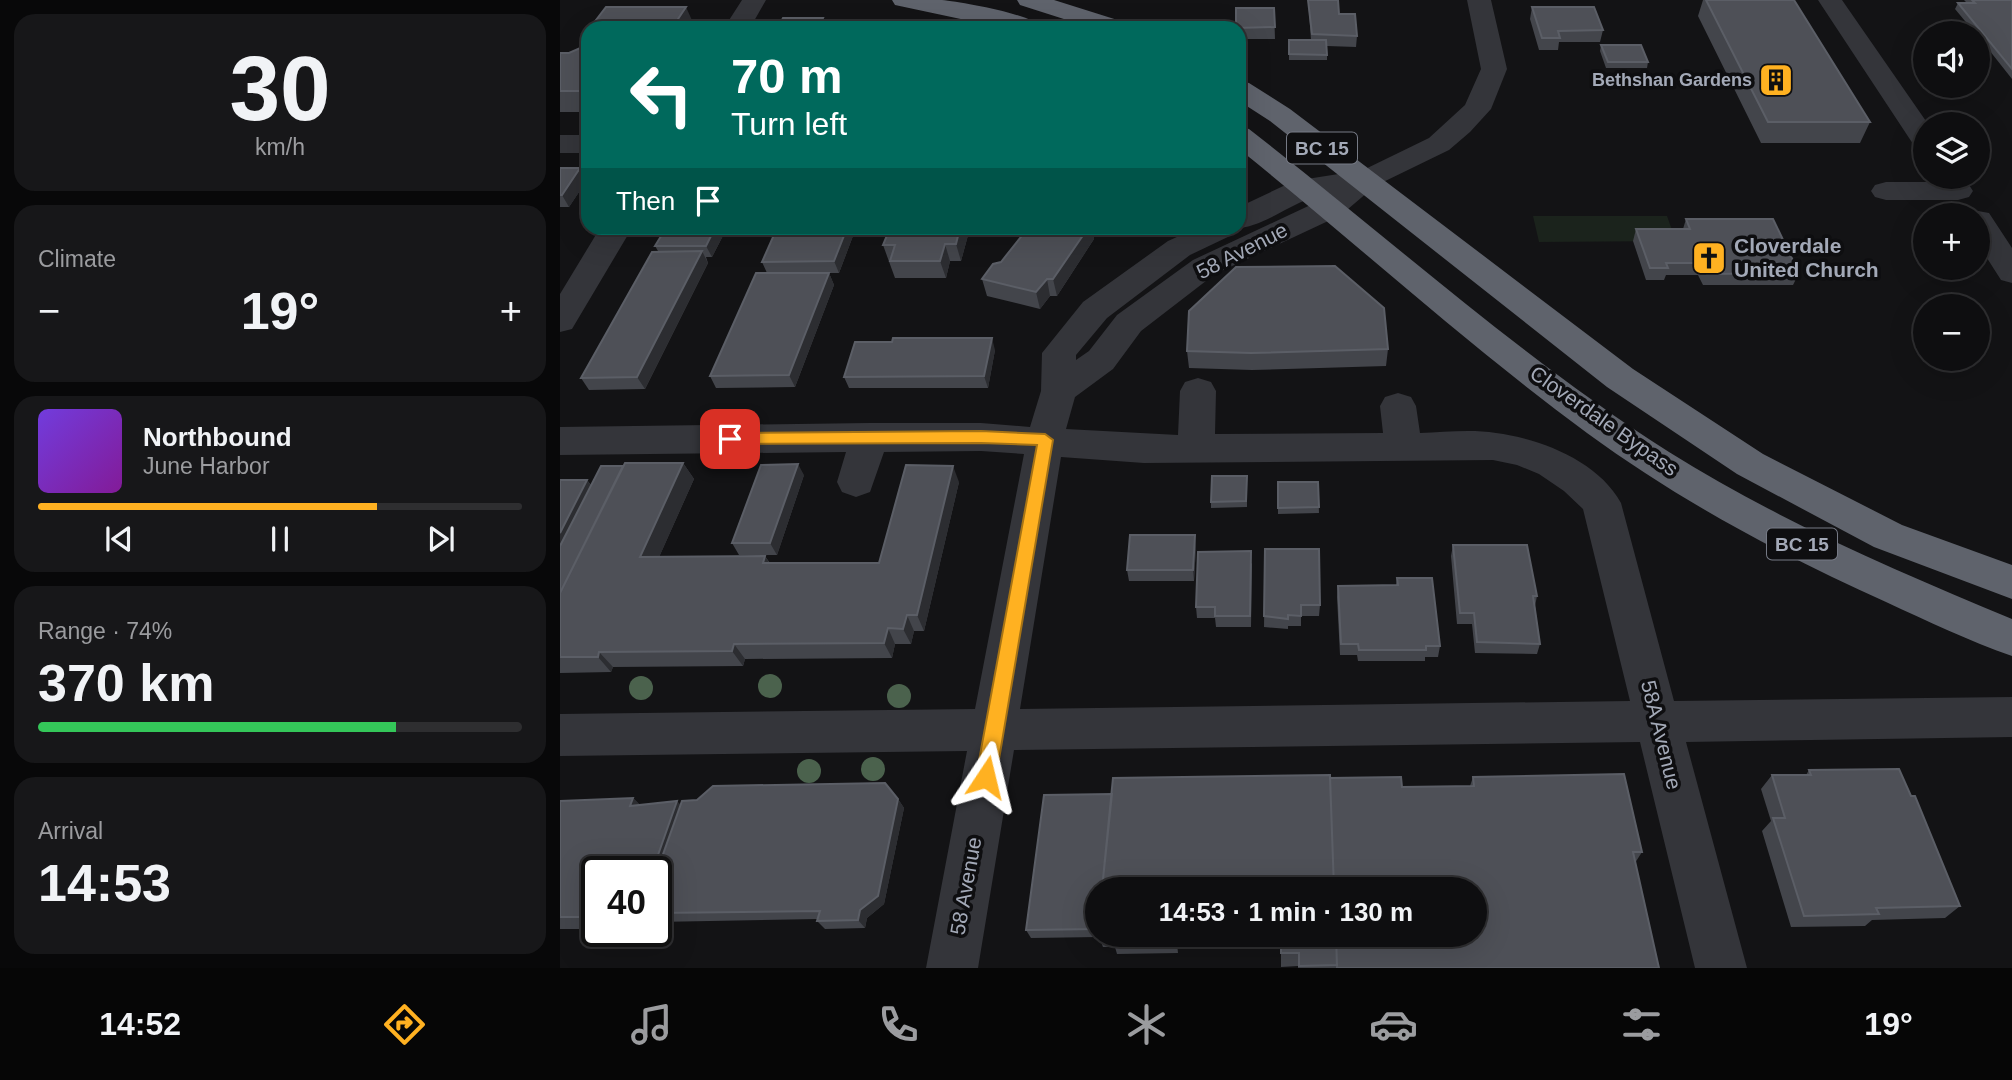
<!DOCTYPE html>
<meta charset="utf-8">
<style>
body{margin:0;font-family:Helvetica,sans-serif;background:#171719;color:#f1f3f6;height:100vh;display:flex;flex-direction:column;font-size:26px;white-space:nowrap}
*{box-sizing:border-box;margin:0}
p{font-size:23px;color:#9b9c9f}
.icon{flex:none;width:38px;height:38px;fill:none;stroke:currentColor;stroke-width:2;stroke-linecap:round;stroke-linejoin:round}
.map{position:relative;flex:1;overflow:hidden}
.drawer{display:flex;flex-direction:column;gap:14px;padding:14px;background:#080809;width:560px}
.drawer>*{flex:none}
.guide{position:absolute;left:21px;top:21px;width:665px;height:214px;border-radius:21px;box-shadow:0 7px 28px #0002,0 0 0 2px #2e2e30;background:#00695c;color:#fff;overflow:hidden}
.tools{position:absolute;left:1353px;top:21px;display:grid;gap:14px}
.tools a{display:grid;place-items:center;width:77px;height:77px;border-radius:50%;background:#0e0e10;box-shadow:0 7px 28px #0002,0 0 0 2px #2e2e30;font-size:35px}
.speed{position:absolute;left:21px;top:856px;display:flex;gap:14px;font-size:35px;font-weight:700;text-align:center}
.speed>*{display:grid;place-content:center;width:91px;height:91px;border-radius:50%;background:#0e0e10;box-shadow:0 7px 28px #0002,0 0 0 2px #2e2e30;line-height:1}
.speed .limit{border:4px solid #111;border-radius:10px;background:#fff;color:#111}
.pin{position:absolute;display:grid;place-items:center;width:60px;height:60px;color:#fff;margin:-30px;border-radius:14px;box-shadow:0 4px 10px #0006}
.me{position:absolute;width:77px;margin:-38px;rotate:10deg;stroke-linejoin:round;filter:drop-shadow(0 0 5px #0008)}
.turn{display:flex;align-items:center;gap:24px;height:147px;padding:0 35px;font-size:32px}
.turn .icon{width:91px;height:91px;stroke-width:2.5}
.turn b{display:block;font-size:49px;line-height:60px}
.then{display:flex;align-items:center;height:66px;padding:0 35px;background:#0003;gap:14px;font-size:26px}
.big{font-size:52px;font-weight:700;line-height:1.1}
.drawer .widget{flex:1;display:flex;flex-direction:column;justify-content:center;gap:10px;min-width:0;padding:0 24px;border-radius:21px;background:#171719}
.drawer .dial{align-items:center;gap:0}
.dial b{font-size:91px;line-height:1}
.song{display:flex;align-items:center;gap:21px}
.cover{width:84px;height:84px;border-radius:10px;background:linear-gradient(135deg,hsl(260 70% 55%),hsl(290 70% 35%))}
.played{height:7px;border-radius:4px;background:linear-gradient(90deg,#ffb121 70%,#2e2e30 70%)}
.keys{display:flex;justify-content:space-around;direction:ltr}
.heat{display:flex;justify-content:space-between;align-items:center;font-size:38px;direction:ltr}
.charge{height:10px;border-radius:5px;background:linear-gradient(90deg,#34c759 74%,#2e2e30 0)}
.trip{position:absolute;left:525px;top:877px;width:402px;height:70px;border-radius:35px;background:#0e0e10;box-shadow:0 7px 28px #0002,0 0 0 2px #2e2e30;font-weight:700;line-height:70px;text-align:center}
.menu{display:flex;height:112px;justify-content:space-around;align-items:center;background:#060606;color:#9b9c9f}
.menu .icon{width:49px;height:49px}
.menu .selected{color:#ffb121}
.menu b{font-size:32px;color:#f1f3f6}
main{display:flex;flex:1;min-height:0}
.map>svg:first-child{display:block}
.green{fill:#1b231c}
.lines{fill:none;stroke-linecap:round;stroke-linejoin:round}
.minor{fill:#34353a;fill-rule:evenodd}
.highway{fill:#5f636c;fill-rule:evenodd}
.tree{fill:#4b624d}
.wall{fill:#43454b;fill-rule:evenodd}
.shaded-wall{fill:#2c2d31}
.building{fill:#4e5057;stroke:#5b5e66;stroke-width:2}
.route{fill:#ffb121;stroke:#a67315;stroke-width:2}
.labels{text-anchor:middle;stroke-width:7;stroke-linejoin:round;paint-order:stroke}
.far-poi-label{font-size:18px;font-weight:bold;fill:#a3a9b7;stroke:#0e0e10;text-anchor:end}
.shield{fill:#0e0e10;stroke:#767a85;stroke-width:2}
.shield-label{font-size:19px;font-weight:bold;fill:#a3a9b7}
.poi-label{font-size:21px;font-weight:bold;fill:#a3a9b7;stroke:#0e0e10;text-anchor:start}
.street-label{font-size:21px;fill:#a3a9b7;stroke:#0e0e10}
</style>
<main>
<section class="drawer">
<div class="widget dial"><b>30</b><p>km/h</p></div>
<div class="widget"><p>Climate</p>
<div class="heat"><a>−</a><b class="big">19°</b><a>+</a></div>
</div>
<div class="widget">
<div class="song"><i class="cover"></i><div><b>Northbound</b><p>June Harbor</p></div></div>
<div class="played"></div>
<div class="keys"><svg class="icon" aria-label="previous" viewBox="0 0 24 24"><path d="M18 5L8 12l10 7zM5 5v14"/></svg><svg class="icon" aria-label="pause" viewBox="0 0 24 24"><path d="M8 5v14M16 5v14"/></svg><svg class="icon" aria-label="next" viewBox="0 0 24 24"><path d="M6 5l10 7-10 7zM19 5v14"/></svg></div>
</div>
<div class="widget"><p>Range · 74%</p><b class="big">370 km</b><div class="charge"></div></div>
<div class="widget"><p>Arrival</p><b class="big">14:53</b></div>
</section>
<div class="map">
<svg width="1452" height="968" viewBox="0 0 1452 968">
<rect width="100%" height="100%" fill="#131315"/>
<path class="green" d="M973,216H1107L1116,241L979,242Z"/>
<g class="lines">
<path class="minor" d="M182,0H206L190,28H164Z
M907,0H931L947,69L931,109L910,132L889,150L815,186L781,215L655,274L581,331L553,369L515,397L506,429L618,435L620,391L625,382L638,378L651,382L656,391L655,434L823,433L820,406L825,397L838,393L851,397L856,406L860,433C885,432 912,429 936,433C981,439 1038,461 1061,503L1114,701L1452,697V737L1126,742L1187,968H1135L1080,742L454,750L418,968H366L407,751L0,756V714L415,709L464,454L421,451L324,452L310,492L296,497L282,492L277,482L286,452L0,455V427L309,423H421L470,427L481,391L482,353L523,302L608,241L637,228H679V207L734,181L785,173L793,175L869,138L905,105L921,69ZM770,193L759,201L633,260L557,315L529,351L516,360V355L547,318L630,255L672,235L676,228C705,228 737,197 770,193ZM501,457L584,463L933,460L957,465L979,474L1004,491L1023,509L1070,701L460,709Z
M1258,0H1282L1368,124H1365V150L1355,147Z
M0,135H28V153H0Z
M1326,182H1398L1409,185L1413,191L1409,197L1398,200H1326L1315,197L1311,191L1315,185Z
M1418,211L1429,213L1452,248V283L1441,280L1418,244V215H1406Z
M40,228H72L12,329L0,332V294Z"/>
<path class="highway" d="M332,0C348,0 366,0 382,0C401,2 473,14 483,28H443L335,5Z
M457,0H494L567,23L571,28H532L460,5Z
M679,81L689,83L730,109L1073,369L1203,454L1342,525L1452,565V599L1314,547L1177,474L1047,387L710,121L679,101Z
M679,127L689,129C828,237 960,357 1109,452C1217,520 1335,570 1452,619V656C1409,641 1367,621 1326,602C1221,555 1120,501 1027,433C906,344 796,243 679,149Z"/>
</g>
<g class="tree">
<circle cx="210" cy="686" r="12"/>
<circle cx="81" cy="688" r="12"/>
<circle cx="339" cy="696" r="12"/>
<circle cx="313" cy="769" r="12"/>
<circle cx="249" cy="771" r="12"/>
</g>
<path class="wall" d="M748,0L779,14L797,36L796,47L767,46V60H729V40H751Z
M1143,0H1234L1310,122L1300,143H1201L1138,16Z
M1404,0H1452V79L1418,36V33H1415L1395,9L1398,3H1407Z
M972,7L1043,30L1040,42H999L998,50H979L970,19Z
M714,8L715,39H679V28Z
M28,42V112H0V53H9L25,46Z
M1041,45L1088,62L1087,68H1046L1040,51Z
M0,168L27,180L9,207H0Z
M1126,219L1239,273L1233,285H1143L1138,275H1106L1104,280H1086L1073,241L1076,229H1123Z
M167,228L152,257H146L148,263L85,389L29,390L21,378L98,251L95,246Z
M296,228L279,273H269L274,285L235,387L156,388L150,376L207,273L202,262Z
M410,228L401,261H390L386,278H335L323,245Z
M468,228H537L533,233L534,239L497,296H490L480,309L427,296L422,279L441,262Z
M828,349L826,366L692,370L629,368L627,351Z
M435,350L428,388H289L284,377Z
M123,463L134,479L99,557L205,556L210,563H319L399,482L364,631H354L351,644H335L332,658L185,659L183,666L53,667L51,672L0,673V480H27L31,485Z
M244,475L217,555H179L172,543Z
M687,476V507L651,508V502Z
M718,482H758L759,513L718,514Z
M893,545L977,596L975,606L980,644L977,654L915,653L912,624H897L891,556Z
M636,546L634,581H569L567,570Z
M705,549L760,605L759,616H741V626H728V629L704,627Z
M692,563L691,627H656L655,618H637L636,607Z
M837,578L880,646L878,657H865V661H798L797,655H780L777,597L778,586L836,585Z
M1249,770L1351,796L1400,906L1385,918L1312,920L1305,926L1231,927L1202,831L1211,821L1201,789L1212,775H1246Z
M913,777L1082,852L1075,863L1099,968H738V966L721,967V947L618,949V953L557,954L555,947H543L539,937L471,938L466,930L552,794L770,778L842,787L910,786ZM537,889L915,934H537Z
M73,798L80,805H121L338,799L344,808L324,904L307,918L305,928L265,929L257,921L258,919L96,922V872H37V929H0V801Z"/>
<path class="shaded-wall" d="M126,7L135,27L134,28H112Z
M263,18L266,28H258Z
M20,168L27,180L9,207L2,195Z
M155,228H167L152,257L146,246Z
M287,228H296L279,273L274,261Z
M400,228H410L401,261L396,244Z
M528,228H537L533,233L534,239L497,296L493,279Z
M385,244L390,261L386,278L380,261Z
M142,251L148,263L85,389L77,377Z
M269,273L274,285L235,387L229,375Z
M487,279L490,296L480,309L476,292Z
M432,338L435,350L428,388L424,376Z
M123,463L134,479L92,573L80,557Z
M238,464L244,475L217,555L210,543Z
M393,466L399,482L364,631L357,615Z
M27,480L39,497L0,577V533Z
M635,535L636,546L634,581L633,570Z
M205,556L215,572L203,563Z
M347,615L354,631L351,644L343,629Z
M328,628L335,644L332,658L324,643Z
M174,644L185,659L183,666L172,651Z
M39,652L53,667L51,672L38,657Z
M73,798L87,812L70,806Z
M338,799L344,808L324,904L307,918L305,928L298,920L300,910Z
M117,801L130,814L96,899V872H92Z
M615,934L618,949V953L615,939Z"/>
<path class="building" d="M748,0H778L779,14H795L797,36L752,34Z
M1146,0H1234L1310,122H1208Z
M1412,0H1452V69L1398,3H1415Z
M46,7H126L112,28H30Z
M972,7H1034L1043,30L998,31L1000,38H982Z
M676,8H714L715,27L676,28Z
M223,18H263L258,28H218Z
M729,40H766L767,55L729,54Z
M28,42V91H0V53H9L25,46Z
M1041,45H1081L1088,62H1048Z
M0,168H20L2,195H0Z
M1126,219H1213L1239,273L1147,274L1143,263H1106L1108,268H1090L1076,229H1130Z
M106,228H155L146,246H95Z
M217,228H287L274,261L202,262Z
M330,228H400L396,244H385L380,261H330L335,245H323Z
M468,228H528L493,279H487L476,292L422,279L433,264L441,262Z
M142,251L77,377L21,378L92,252Z
M775,266L824,308L828,349L691,353L627,351L629,311L676,267Z
M196,273H269L229,375L150,376Z
M333,338H432L424,376L284,377L295,342H332Z
M65,463H123L80,557L205,556L203,563H319L346,465L393,466L357,615H347L343,629L328,628L324,643L174,644L172,651L39,652L38,657H0V593Z
M238,464L210,543H172L201,465Z
M41,466H63L0,593V546Z
M652,476H687L686,501L651,502Z
M0,480H27L0,533Z
M718,482H758L759,507L718,508Z
M570,535H635L633,570H567Z
M893,545H967L977,596H973L980,644L917,642L914,613H900Z
M705,549H759L760,605H741V616L728,615V619L704,616Z
M691,551L690,616H655V607H636L638,552Z
M837,578H872L880,646H866V650H799L798,644H781L778,586L838,585Z
M1339,769L1351,796H1355L1400,906L1316,908L1319,914L1244,916L1213,818H1225L1212,775H1251L1249,770Z
M1064,774L1082,852H1073L1099,968H777L776,934H915V889H774L770,778L841,777L842,787L914,786L913,777Z
M770,775L774,889H542L553,778Z
M325,783L338,799L318,896L300,910L298,920L257,921L260,911L96,913V874L122,801L137,800L153,786Z
M552,794L542,889H537V929L466,930L484,795Z
M73,798L70,806L117,801L92,872H37V917H0V801Z
M553,934H615V939L552,940Z
M721,934H776L777,965L739,966V953H721Z"/>
<path class="route" d="M421,431L485,434L493,440L436,777L433,784L426,786L419,784L416,777L477,445L421,443L170,444L162,439L170,433Z"/>
<defs>
<g id="building-square" transform="scale(1.75)"><rect x="-9" y="-9" width="18" height="18" rx="4" fill="#ffb121" stroke="#0e0e10"/><path d="M-4-6H4V6H1V3H-1V6H-4ZM-2.5-4.3h1.7v1.8h-1.7ZM.8-4.3h1.7v1.8H.8ZM-2.5-1h1.7V.8h-1.7ZM.8-1h1.7V.8H.8Z" fill="#111"/></g>
<g id="church-square" transform="scale(1.75)"><rect x="-9" y="-9" width="18" height="18" rx="4" fill="#ffb121" stroke="#0e0e10"/><path d="M-1.2-6h2.4v3.5h3.3v2.4h-3.3V6h-2.4V-.1h-3.3v-2.4h3.3Z" fill="#111"/></g>
</defs>
<g fill-rule="evenodd">
<use href="#building-square" x="1216" y="80"/>
<use href="#church-square" x="1149" y="258"/>
</g>
<g class="labels">
<g class="far-poi-label">
<text x="1192" y="86">Bethshan Gardens</text>
</g>
<g class="shield">
<rect x="727" y="132.5" width="70" height="31" rx="5"/>
<rect x="1207" y="528.5" width="70" height="31" rx="5"/>
</g>
<g class="shield-label">
<text x="762" y="155">BC 15</text>
<text x="1242" y="551">BC 15</text>
</g>
<g class="poi-label">
<text x="1174" y="253">Cloverdale<tspan x="1174" dy="24">United Church</tspan></text>
</g>
<g class="street-label">
<text transform="translate(682 251) rotate(-27)" y="7">58 Avenue</text>
<text transform="translate(1044 421) rotate(35)" y="7">Cloverdale Bypass</text>
<text transform="translate(1101 735) rotate(76)" y="7">58A Avenue</text>
<text transform="translate(406 886) rotate(-80)" y="7">58 Avenue</text>
</g>
</g>
</svg>
<div class="tools">
<a><svg class="icon" aria-label="sound" viewBox="0 0 24 24"><path d="M4 9h4l5-4v14l-5-4H4zM17 9q2 3 0 6"/></svg></a>
<a><svg class="icon" aria-label="layers" viewBox="0 0 24 24"><path d="M12 4l9 5-9 5-9-5zM3 14l9 5 9-5"/></svg></a>
<a>+</a>
<a>−</a>
</div>
<div class="speed"><div class="limit">40</div></div>
<div class="pin" style="left:170px;top:439px;background:#d93025"><svg class="icon" aria-label="arrive" viewBox="0 0 24 24"><path d="M6 21V4h12l-3 4 3 4H6"/></svg></div>
<svg class="me" style="left:426px;top:777px" viewBox="-20 -20 40 40"><path d="M0-17L14 15 0 8-14 15z" fill="#ffb121" stroke="#fff" stroke-width="4"/></svg>
<div class="trip">14:53 · 1 min · 130 m</div>
<div class="guide">
<div class="turn"><svg class="icon" aria-label="left" viewBox="0 0 24 24"><path d="M17 20v-9H6M10 6l-5 5 5 5"/></svg><div><b>70 m</b>Turn left</div></div>
<div class="then">Then<svg class="icon" aria-label="arrive" viewBox="0 0 24 24"><path d="M6 21V4h12l-3 4 3 4H6"/></svg></div>
</div>
</div>
</main>
<nav class="menu">
<b>14:52</b>
<svg class="icon selected" aria-label="directions" viewBox="0 0 24 24"><path d="M12 3l9 9-9 9-9-9zM9 14v-3h6M13 9l2 2-2 2"/></svg>
<svg class="icon" aria-label="music" viewBox="0 0 24 24"><path d="M9 18V5l10-2v13"/><circle cx="6" cy="18" r="3"/><circle cx="16" cy="16" r="3"/></svg>
<svg class="icon" aria-label="phone" viewBox="0 0 24 24"><path d="M5 4h4l2 5-3 2q2 4 5 5l2-3 5 2v4C11 20 4 13 5 4z"/></svg>
<svg class="icon" aria-label="climate" viewBox="0 0 24 24"><path d="M12 3v18M4 7l16 10M4 17L20 7"/></svg>
<svg class="icon" aria-label="car" viewBox="0 0 24 24"><path d="M5 17H2v-5l4-1 3-4h7l3 4 3 1v5h-3M9 17h6M6 11h13"/><circle cx="7" cy="17" r="2"/><circle cx="17" cy="17" r="2"/></svg>
<svg class="icon" aria-label="filters" viewBox="0 0 24 24"><path d="M4 7h16M4 17h16"/><circle cx="9" cy="7" r="2"/><circle cx="15" cy="17" r="2"/></svg>
<b>19°</b>
</nav>
